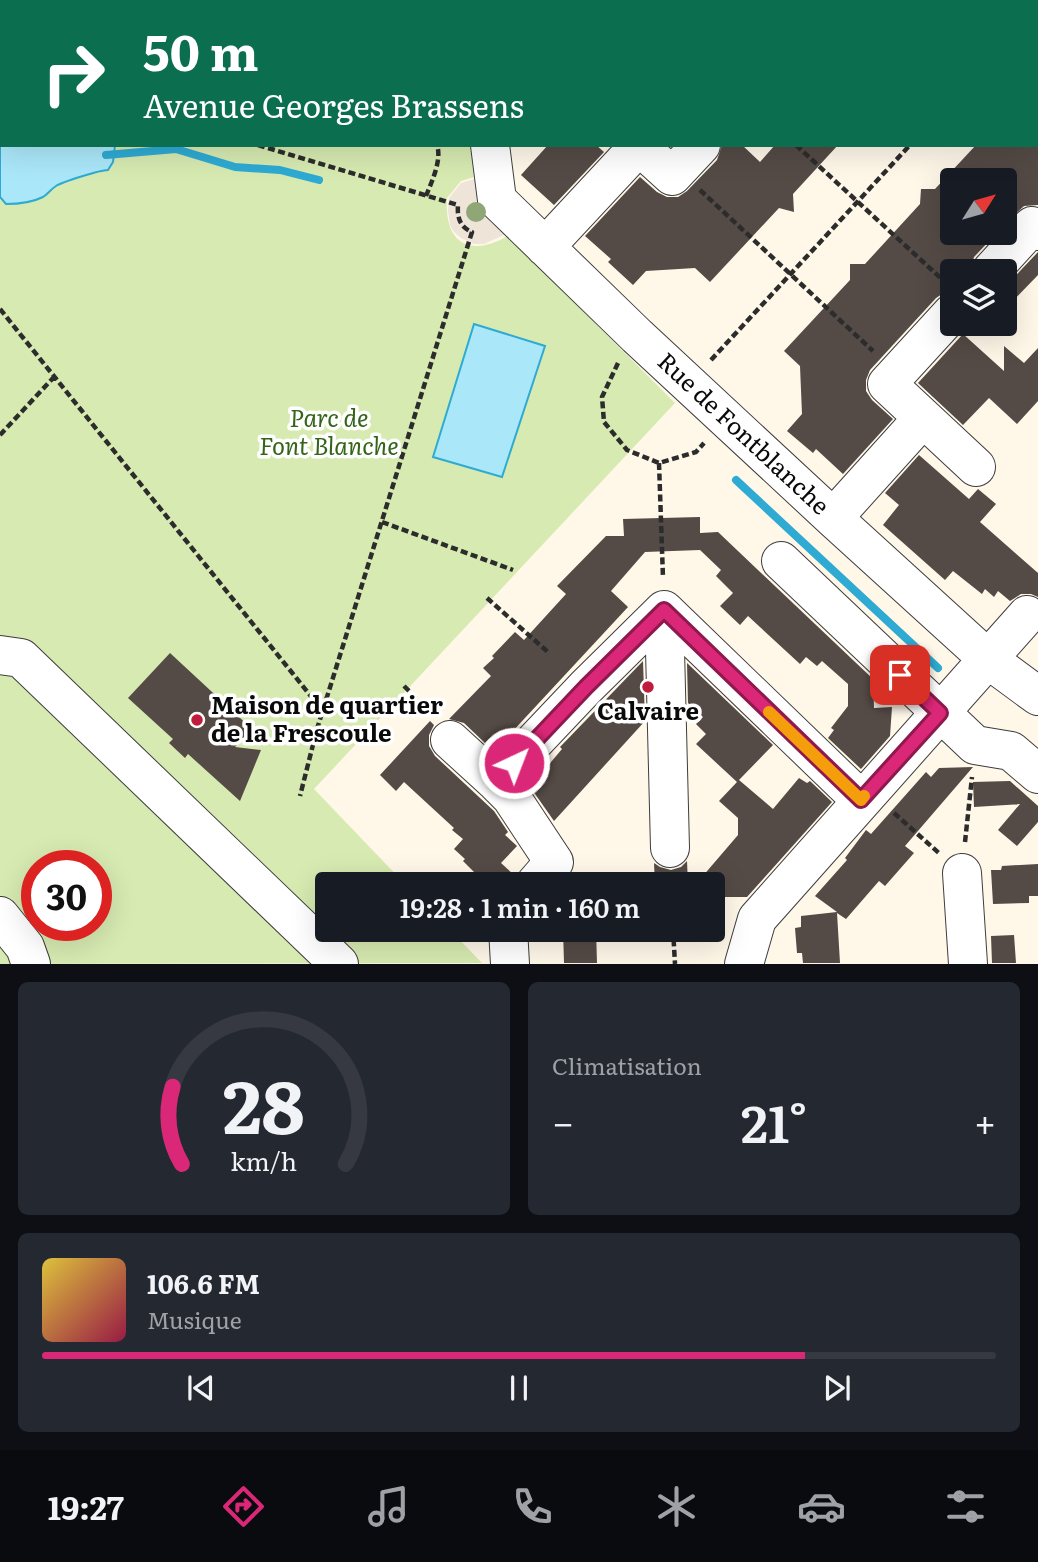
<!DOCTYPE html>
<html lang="fr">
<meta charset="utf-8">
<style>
body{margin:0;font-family:Literata,serif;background:#242831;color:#f1f3f6;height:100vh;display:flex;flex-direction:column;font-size:26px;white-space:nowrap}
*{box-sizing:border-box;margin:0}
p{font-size:23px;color:#9ea1a6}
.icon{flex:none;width:38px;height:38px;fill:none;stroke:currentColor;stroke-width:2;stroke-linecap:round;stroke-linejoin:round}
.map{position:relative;height:964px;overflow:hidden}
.details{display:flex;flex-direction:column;gap:18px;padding:18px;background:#0d0f14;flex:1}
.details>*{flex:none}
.hud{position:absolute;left:0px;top:0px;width:1040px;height:147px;box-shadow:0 7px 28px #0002;background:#0b6e4f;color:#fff;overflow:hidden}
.needle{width:46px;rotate:53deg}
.buttons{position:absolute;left:940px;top:168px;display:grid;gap:14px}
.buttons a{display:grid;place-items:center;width:77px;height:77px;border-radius:7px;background:#171b24;box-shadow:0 7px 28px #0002;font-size:35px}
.speed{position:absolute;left:21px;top:850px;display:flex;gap:14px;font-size:35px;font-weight:700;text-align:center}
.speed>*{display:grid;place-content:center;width:91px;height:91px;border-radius:50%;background:#171b24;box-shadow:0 7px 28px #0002;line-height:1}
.speed .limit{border:10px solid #d22;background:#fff;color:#111}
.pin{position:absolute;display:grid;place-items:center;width:60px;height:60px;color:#fff;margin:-30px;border-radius:14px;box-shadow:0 4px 10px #0006}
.me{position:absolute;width:77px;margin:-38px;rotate:43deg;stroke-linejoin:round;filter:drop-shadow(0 0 5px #0008)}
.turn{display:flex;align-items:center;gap:24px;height:147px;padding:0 28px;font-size:32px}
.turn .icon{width:91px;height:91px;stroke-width:2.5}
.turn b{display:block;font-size:49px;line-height:60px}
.big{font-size:52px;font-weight:600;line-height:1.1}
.details .card{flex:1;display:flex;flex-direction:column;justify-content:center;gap:10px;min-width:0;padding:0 24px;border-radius:10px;background:#242831}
.details .dial{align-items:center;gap:0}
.dial svg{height:182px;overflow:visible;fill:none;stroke:#363941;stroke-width:7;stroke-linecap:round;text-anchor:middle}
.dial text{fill:#f1f3f6;stroke:none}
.song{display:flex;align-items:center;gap:21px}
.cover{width:84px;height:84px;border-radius:10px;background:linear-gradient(135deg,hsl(50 70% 55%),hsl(340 70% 35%))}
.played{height:7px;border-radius:4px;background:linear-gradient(90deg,#db2777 80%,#363941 80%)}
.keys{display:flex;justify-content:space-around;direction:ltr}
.heat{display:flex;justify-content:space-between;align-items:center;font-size:38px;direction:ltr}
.details .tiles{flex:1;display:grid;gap:18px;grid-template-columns:1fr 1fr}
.card:last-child{grid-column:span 2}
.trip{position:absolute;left:315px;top:872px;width:410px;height:70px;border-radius:7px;background:#171b24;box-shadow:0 7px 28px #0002;font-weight:600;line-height:70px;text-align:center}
.menu{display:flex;height:112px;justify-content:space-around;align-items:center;background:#090b0e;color:#9ea1a6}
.menu .icon{width:49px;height:49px}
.menu .current{color:#db2777}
.menu b{font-size:32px;color:#f1f3f6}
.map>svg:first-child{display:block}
.green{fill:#d7eab1;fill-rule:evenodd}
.plaza{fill:#eee5d8}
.water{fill:#aae7f9;stroke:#2eaad3;stroke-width:2}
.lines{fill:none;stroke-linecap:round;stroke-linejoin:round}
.stream{stroke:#2eaad3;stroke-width:8}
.building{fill:#544a46}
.minor-casing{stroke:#3d3d3d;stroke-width:40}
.path{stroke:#2c2c2c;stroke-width:4.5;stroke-dasharray:7 3.5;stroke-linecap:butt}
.minor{stroke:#fff;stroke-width:38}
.tree{fill:#8fa676}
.route-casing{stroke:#8e194d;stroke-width:18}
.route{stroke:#db2777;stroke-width:12}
.slow{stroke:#f59e0b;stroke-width:12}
.poi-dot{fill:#c01d3d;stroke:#fff;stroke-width:2.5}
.labels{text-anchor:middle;stroke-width:7;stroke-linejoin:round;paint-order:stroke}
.park-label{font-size:24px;font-style:italic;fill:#346419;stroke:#fff}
.street-label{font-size:24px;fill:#0a0a0a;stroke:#fff}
.poi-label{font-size:24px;font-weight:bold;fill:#0a0a0a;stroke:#fff;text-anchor:start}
</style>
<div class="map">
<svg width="1038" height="964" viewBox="0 0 1038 964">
<rect width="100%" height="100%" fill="#fff7e8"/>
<path class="green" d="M0,0H266L268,2H2V145H470L474,177L461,181L447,198C444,243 469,258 508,236L675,403L314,789L405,884H327V929H449L482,963L0,964ZM37,866H96V926H37Z"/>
<path class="plaza" d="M478,178L481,210L506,234L484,244H474L461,238L454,232L450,225L448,211L449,198L461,183Z"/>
<path class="water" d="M0,97L2,145H115L113,162L108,170C100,170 62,182 56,186C51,189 48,194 43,197C31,203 19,204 6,204L0,197Z
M474,324L545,346L502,477L433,457Z"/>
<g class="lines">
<path class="stream" d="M106,155L176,149L235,167L280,170L319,180
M736,480L938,668"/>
</g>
<path class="building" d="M548,145H596L604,152L554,205L521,175Z
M722,145H742L760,162L775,145H838L793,194L794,212L779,208L710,282L695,268L646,271L633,285L608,262L611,259L585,236L640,177L657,192L667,197H678L687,191L717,160Z
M976,145H1038V205L1024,206L1004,224L1005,180H952V233H982L990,240L974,257L970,271H952V292H945L936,298L870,370L866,380V391L872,400L893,419L843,474L816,449L813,453L787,431L802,414L800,366L784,351L850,280V264H865L920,204L921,189H935Z
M1038,252V275L1004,310V288Z
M963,334L1004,371V346L1024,363L1038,348V401L1017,424L989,398L963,425L918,383Z
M919,455L969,499L978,489L996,504L980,522L1038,573V597L1031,594H1021L1010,601L998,591L994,597L985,589L982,594L953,571L945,580L883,525L899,505L885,493Z
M700,517V533L718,532L873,679L874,708L892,707L890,736L861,769L828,738L834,730L831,728L848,706V684L822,661L817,666L806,657L800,664L748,616L740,625L720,606L733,593L716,576L721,570L700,550L645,552L611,591L628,607L498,747L489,739L485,743L464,723L449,719L491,676L483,668L494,658L492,656L515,632L524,640L566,594L557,586L606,536H624L623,519Z
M170,653L252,729L235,747L261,750L240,801L188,754L185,758L169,743L173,739L128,698Z
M643,661L645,721L554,821L533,791L539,784L535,781L562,749L560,747Z
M687,663L773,745L739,780L773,809L799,778L807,783L810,781L832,802L747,897H712V884H696L738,835V818L719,801L737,782L696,744L706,734L696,724L703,717L688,703Z
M430,721L434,725L429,735V746L435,756L494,811L508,832L505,835L517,846L501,863L515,876L514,884H486L463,861L465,859L454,849L463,839L452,830L454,828L404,782L396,791L380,775Z
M973,767L905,846L914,853L885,886L879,881L846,919L837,913L840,963H803L802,953H797L795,928L801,927V916L837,912L815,896L847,860L845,858L866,830L871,834L926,772L931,777L939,768Z
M1010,781L1038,806V822L1017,846L998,830L1020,804L974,807L973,782Z
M687,861L688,884H655L654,863L660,867L671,870L681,867Z
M1038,864V896H1029V903L993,904L991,870H1001L1002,866Z
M563,929H596L597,963H564Z
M1014,935L1016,963H992L991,936Z"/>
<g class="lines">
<g class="minor-casing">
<path id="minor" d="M695,0L697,2
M797,0L799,2
M916,0L918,2
M500,2V0
M490,145L497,200L637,336L833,518L989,660L1038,696
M545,247L639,146L672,176L701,145
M991,271L1032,226L1038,231
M952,313L887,384L976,467
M833,518L923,418
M781,561L975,745L1011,751L1038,774
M664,610L670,848
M0,655L21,658L339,964
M450,740L496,782
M962,873L968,964
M535,884L554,862L511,797L496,782L586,687L664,610L861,800
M0,916L25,947L31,964
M508,929L510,964
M744,964L757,919L1027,615"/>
</g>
<path class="path" d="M299,0L301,2
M0,68H2
M258,145L458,205C457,218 460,227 472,232L317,729L300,796
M796,145L946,283
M700,190L873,351
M426,196C432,181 442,160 437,145
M0,309L322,710
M711,360L910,145
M618,363L602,397L604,422L627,450L659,463L696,452L704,443
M0,435L54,377
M659,463L663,578
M382,522L513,570
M487,598L549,653
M404,686L433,715
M894,813L940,854
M965,842L972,777
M673,929L675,964"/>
<use href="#minor" class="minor"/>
</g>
<circle class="tree" cx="476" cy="212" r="10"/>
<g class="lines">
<g class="route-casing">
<path id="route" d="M514,763L586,687L664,610L861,800L940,713L900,675"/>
</g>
<use href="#route" class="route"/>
<path class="slow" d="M769,712L861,800L864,796"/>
</g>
<g class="poi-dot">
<circle cx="648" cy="687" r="7"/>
<circle cx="197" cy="720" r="7"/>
</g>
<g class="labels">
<g class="park-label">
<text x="329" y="427">Parc de<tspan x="329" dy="28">Font Blanche</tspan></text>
</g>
<g class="street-label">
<text transform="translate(743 434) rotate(43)" y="8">Rue de Fontblanche</text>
</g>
<g class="poi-label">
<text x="211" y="714">Maison de quartier<tspan x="211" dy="28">de la Frescoule</tspan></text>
<text x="648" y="720" text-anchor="middle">Calvaire</text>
</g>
</g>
</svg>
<div class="buttons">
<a><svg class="needle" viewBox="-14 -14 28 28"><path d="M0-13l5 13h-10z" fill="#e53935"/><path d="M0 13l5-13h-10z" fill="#9ea1a6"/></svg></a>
<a><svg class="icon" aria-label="layers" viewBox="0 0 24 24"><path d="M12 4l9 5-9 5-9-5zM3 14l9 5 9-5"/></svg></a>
</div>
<div class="speed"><div class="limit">30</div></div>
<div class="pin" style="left:900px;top:675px;background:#d93025"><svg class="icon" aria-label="arrive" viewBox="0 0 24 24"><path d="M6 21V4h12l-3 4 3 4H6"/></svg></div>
<svg class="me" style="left:514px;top:763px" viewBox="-20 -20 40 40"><circle r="17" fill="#db2777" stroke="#fff" stroke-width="3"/><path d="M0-11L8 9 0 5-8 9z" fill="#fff"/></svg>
<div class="trip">19:28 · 1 min · 160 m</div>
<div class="hud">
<div class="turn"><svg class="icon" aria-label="right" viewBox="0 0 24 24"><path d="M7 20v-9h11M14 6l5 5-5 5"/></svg><div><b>50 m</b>Avenue Georges Brassens</div></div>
</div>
</div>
<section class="details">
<div class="tiles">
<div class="card dial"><svg viewBox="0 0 100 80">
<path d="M14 69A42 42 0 1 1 86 69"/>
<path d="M14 69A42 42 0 0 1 10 35" stroke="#db2777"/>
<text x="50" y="56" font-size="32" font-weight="700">28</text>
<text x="50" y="72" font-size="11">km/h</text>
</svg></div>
<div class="card"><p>Climatisation</p>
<div class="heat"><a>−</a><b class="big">21°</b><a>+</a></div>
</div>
<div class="card">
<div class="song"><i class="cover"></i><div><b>106.6 FM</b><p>Musique</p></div></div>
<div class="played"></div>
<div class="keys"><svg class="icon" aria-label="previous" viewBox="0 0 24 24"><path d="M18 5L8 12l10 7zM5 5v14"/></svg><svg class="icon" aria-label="pause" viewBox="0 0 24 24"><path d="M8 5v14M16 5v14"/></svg><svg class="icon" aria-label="next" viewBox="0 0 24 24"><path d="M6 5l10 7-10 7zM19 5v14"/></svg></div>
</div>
</div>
</section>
<nav class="menu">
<b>19:27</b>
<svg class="icon current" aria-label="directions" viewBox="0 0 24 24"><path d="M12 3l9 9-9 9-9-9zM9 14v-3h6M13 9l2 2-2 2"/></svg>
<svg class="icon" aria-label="music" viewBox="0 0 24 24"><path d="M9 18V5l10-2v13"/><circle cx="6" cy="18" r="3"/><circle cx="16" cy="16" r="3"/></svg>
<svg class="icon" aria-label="phone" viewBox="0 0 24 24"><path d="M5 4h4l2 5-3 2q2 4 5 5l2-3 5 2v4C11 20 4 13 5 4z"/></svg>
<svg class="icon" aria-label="climate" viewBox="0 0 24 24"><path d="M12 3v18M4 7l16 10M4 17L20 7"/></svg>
<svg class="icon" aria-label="car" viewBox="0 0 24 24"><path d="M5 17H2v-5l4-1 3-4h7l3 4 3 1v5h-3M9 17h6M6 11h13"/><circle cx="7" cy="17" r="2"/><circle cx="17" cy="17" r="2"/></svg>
<svg class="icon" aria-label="filters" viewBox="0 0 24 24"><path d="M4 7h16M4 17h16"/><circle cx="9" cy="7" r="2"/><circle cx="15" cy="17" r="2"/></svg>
</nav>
